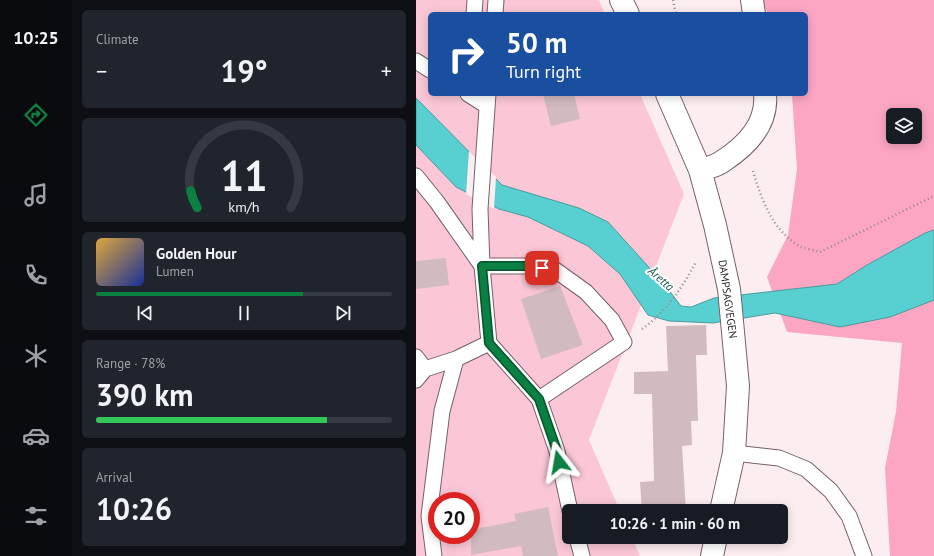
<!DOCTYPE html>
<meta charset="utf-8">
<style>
body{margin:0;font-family:"PT Sans",sans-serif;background:#20242c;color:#f1f3f6;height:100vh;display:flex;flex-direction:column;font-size:15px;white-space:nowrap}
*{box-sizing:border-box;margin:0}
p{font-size:13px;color:#9ea1a6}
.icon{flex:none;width:22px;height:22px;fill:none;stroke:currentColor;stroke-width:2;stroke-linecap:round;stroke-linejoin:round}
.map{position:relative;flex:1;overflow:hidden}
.side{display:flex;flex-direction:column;gap:10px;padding:10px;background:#0d0f14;width:344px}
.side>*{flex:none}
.hud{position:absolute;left:12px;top:12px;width:380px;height:84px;border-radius:6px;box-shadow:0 2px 10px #0003;background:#1a4fa0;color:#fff;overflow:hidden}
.tools{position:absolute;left:470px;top:108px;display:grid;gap:8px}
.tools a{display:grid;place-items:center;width:36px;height:36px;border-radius:6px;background:#171b24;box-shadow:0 2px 10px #0003;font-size:20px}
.speed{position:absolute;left:12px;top:492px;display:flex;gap:8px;font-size:20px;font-weight:700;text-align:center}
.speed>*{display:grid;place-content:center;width:52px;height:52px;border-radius:50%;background:#171b24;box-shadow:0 2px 10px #0003;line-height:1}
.speed .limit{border:6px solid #d22;background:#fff;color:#111}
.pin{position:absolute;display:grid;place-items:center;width:34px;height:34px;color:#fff;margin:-17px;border-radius:8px;box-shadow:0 2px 6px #0006}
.me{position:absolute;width:44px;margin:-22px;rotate:346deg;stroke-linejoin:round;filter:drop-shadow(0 0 3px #0008)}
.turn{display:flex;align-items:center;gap:14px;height:84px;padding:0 12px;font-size:18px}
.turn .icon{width:52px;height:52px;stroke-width:2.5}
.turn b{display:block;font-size:28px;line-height:34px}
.big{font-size:30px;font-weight:700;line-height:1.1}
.side .card{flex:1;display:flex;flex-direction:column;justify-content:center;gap:6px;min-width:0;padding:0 14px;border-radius:6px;background:#20242c}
.side .dial{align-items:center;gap:0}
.dial svg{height:104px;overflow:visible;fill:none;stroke:#363941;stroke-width:7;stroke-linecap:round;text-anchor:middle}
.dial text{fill:#f1f3f6;stroke:none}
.song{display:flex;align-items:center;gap:12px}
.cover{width:48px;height:48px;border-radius:6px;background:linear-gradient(135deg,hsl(40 70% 55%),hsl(230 70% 35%))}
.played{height:4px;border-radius:2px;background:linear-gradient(90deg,#0b8043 70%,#363941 70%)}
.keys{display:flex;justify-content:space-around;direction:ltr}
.heat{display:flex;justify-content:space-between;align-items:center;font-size:22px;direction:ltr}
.charge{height:6px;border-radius:3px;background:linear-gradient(90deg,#34c759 78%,#363941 0)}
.trip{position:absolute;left:146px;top:504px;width:226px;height:40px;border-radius:6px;background:#171b24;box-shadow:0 2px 10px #0003;font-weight:700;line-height:40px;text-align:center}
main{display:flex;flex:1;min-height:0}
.tab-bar{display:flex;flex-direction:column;width:72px;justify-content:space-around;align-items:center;background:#090b0e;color:#9ea1a6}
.tab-bar .icon{width:28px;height:28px}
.tab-bar .selected{color:#0b8043}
.tab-bar b{font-size:18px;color:#f1f3f6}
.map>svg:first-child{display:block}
.green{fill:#fbc7d7;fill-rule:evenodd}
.forest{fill:#fca6c3;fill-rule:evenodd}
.water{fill:#58d0d1;stroke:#499b9c}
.pier{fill:#fcedf1}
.building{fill:#d2bac1}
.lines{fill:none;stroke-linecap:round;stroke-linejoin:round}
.service-casing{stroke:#756067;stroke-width:17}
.minor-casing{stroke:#756067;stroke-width:24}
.path{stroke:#94898c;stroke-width:2.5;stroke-dasharray:1 3;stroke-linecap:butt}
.service{stroke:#fff;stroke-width:15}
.minor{stroke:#fff;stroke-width:22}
.route-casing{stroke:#07532c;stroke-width:10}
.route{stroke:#0b8043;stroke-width:7}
.labels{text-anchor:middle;stroke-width:4;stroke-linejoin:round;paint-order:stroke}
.street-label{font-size:11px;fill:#271f21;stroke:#fff}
.water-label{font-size:12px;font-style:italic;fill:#255959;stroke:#fff}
</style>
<main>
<nav class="tab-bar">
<b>10:25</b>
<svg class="icon selected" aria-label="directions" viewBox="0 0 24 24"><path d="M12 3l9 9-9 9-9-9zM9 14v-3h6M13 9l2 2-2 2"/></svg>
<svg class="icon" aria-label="music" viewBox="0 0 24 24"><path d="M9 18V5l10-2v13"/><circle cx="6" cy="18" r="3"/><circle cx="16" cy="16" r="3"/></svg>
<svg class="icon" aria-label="phone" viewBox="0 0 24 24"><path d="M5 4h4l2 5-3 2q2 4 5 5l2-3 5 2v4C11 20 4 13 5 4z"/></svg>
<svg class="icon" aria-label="climate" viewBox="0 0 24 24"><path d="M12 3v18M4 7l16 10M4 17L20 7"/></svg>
<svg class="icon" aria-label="car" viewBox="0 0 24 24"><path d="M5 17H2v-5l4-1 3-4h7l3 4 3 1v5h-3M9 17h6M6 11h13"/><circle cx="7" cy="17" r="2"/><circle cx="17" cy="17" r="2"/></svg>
<svg class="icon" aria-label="filters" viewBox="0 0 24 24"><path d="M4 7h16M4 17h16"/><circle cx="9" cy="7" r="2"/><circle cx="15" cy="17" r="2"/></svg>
</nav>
<section class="side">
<div class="card"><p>Climate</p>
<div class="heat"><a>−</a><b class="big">19°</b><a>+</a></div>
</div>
<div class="card dial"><svg viewBox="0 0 100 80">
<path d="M14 69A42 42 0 1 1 86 69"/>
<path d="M14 69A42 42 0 0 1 9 56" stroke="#0b8043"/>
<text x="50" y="56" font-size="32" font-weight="700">11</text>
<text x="50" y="72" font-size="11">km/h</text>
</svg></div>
<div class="card">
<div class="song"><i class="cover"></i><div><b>Golden Hour</b><p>Lumen</p></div></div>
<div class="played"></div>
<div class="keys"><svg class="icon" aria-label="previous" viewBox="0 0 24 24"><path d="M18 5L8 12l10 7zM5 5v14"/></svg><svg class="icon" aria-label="pause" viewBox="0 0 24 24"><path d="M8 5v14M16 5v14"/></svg><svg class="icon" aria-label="next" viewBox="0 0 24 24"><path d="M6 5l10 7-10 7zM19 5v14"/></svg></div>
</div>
<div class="card"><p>Range · 78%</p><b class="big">390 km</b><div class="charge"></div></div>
<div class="card"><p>Arrival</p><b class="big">10:26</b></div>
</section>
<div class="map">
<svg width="518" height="556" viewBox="0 0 518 556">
<rect width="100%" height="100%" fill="#fcedf1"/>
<path class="green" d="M0,0H183L189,14H14V94H224L268,194L173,440L204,511H153V537H216L224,556H0ZM21,501H55V535H21Z"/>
<path class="forest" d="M346,0H518V556H474L469,468L480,412L486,343L371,332L351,277L372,235L381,169L376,94H390V14H352ZM477,115H499V137H477Z"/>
<path class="water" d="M0,98L86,185L163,208L192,222L249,285L265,306L275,307L298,298L421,284L451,265L509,233L518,230V300L474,317L424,327L359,313L297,323L253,321L232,315L204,274L172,246L112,217L83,209L40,187L0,145Z"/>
<path class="pier" d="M53,151L80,177L78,209L50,194Z"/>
<path class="building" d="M127,94H158L164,119L135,126Z
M30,258L33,285L0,289V261Z
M144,286L167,345L125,359L105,299Z
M290,325L291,355H280L282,421H275L276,445L266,446L270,511H226L224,482L238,481L236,394H218V372L252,371L250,326Z
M132,507L142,556H107L105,546L55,555V530L100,521L98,514Z"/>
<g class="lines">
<g class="service-casing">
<path id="service" d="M58,14L59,0
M79,14L80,0
M0,61L14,70
M52,94L71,106
M0,176L21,202L66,266
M66,266H114L138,269L170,292L196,320L208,342L123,399L73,343Z
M66,266L64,209L72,94
M0,357L9,369
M0,380L9,369L40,359L73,343
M123,399L141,451L154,511
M318,453L363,458L390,469L415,491L433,516L448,556
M161,537L166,556
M18,556L13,516L26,411L40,359"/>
</g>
<g class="minor-casing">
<path id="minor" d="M205,0L212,14
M336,0L338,14
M251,94L284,170L299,225L313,289L322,386L318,453L305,511
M284,170C291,168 301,166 307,161C330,146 352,124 349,94
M296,556L300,537"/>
</g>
<path class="path" d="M257,0L260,14
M337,171C346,201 356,229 383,246C389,249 398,250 404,252L518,196
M226,329C250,312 266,288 280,262"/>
<use href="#service" class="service"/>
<use href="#minor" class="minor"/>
</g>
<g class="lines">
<g class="route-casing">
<path id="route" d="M126,268L114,266H66L73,343L123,399L141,451L143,462"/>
</g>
<use href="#route" class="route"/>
</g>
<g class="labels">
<g class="street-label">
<text transform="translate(312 299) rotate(82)" y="4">DAMPSAGVEGEN</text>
</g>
<g class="water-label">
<text transform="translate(245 279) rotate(41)" y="4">Åretta</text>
</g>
</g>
</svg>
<div class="tools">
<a><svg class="icon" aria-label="layers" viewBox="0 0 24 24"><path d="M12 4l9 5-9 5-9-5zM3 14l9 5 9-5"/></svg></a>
</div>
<div class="speed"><div class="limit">20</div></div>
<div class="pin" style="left:126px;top:268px;background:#d93025"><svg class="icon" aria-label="arrive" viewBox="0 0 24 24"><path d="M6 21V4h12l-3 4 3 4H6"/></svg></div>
<svg class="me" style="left:143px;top:462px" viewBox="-20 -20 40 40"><path d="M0-17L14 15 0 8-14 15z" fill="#0b8043" stroke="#fff" stroke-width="4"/></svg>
<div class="trip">10:26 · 1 min · 60 m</div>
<div class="hud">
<div class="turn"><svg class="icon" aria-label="right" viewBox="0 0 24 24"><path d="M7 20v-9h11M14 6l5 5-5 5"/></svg><div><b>50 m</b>Turn right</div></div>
</div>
</div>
</main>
